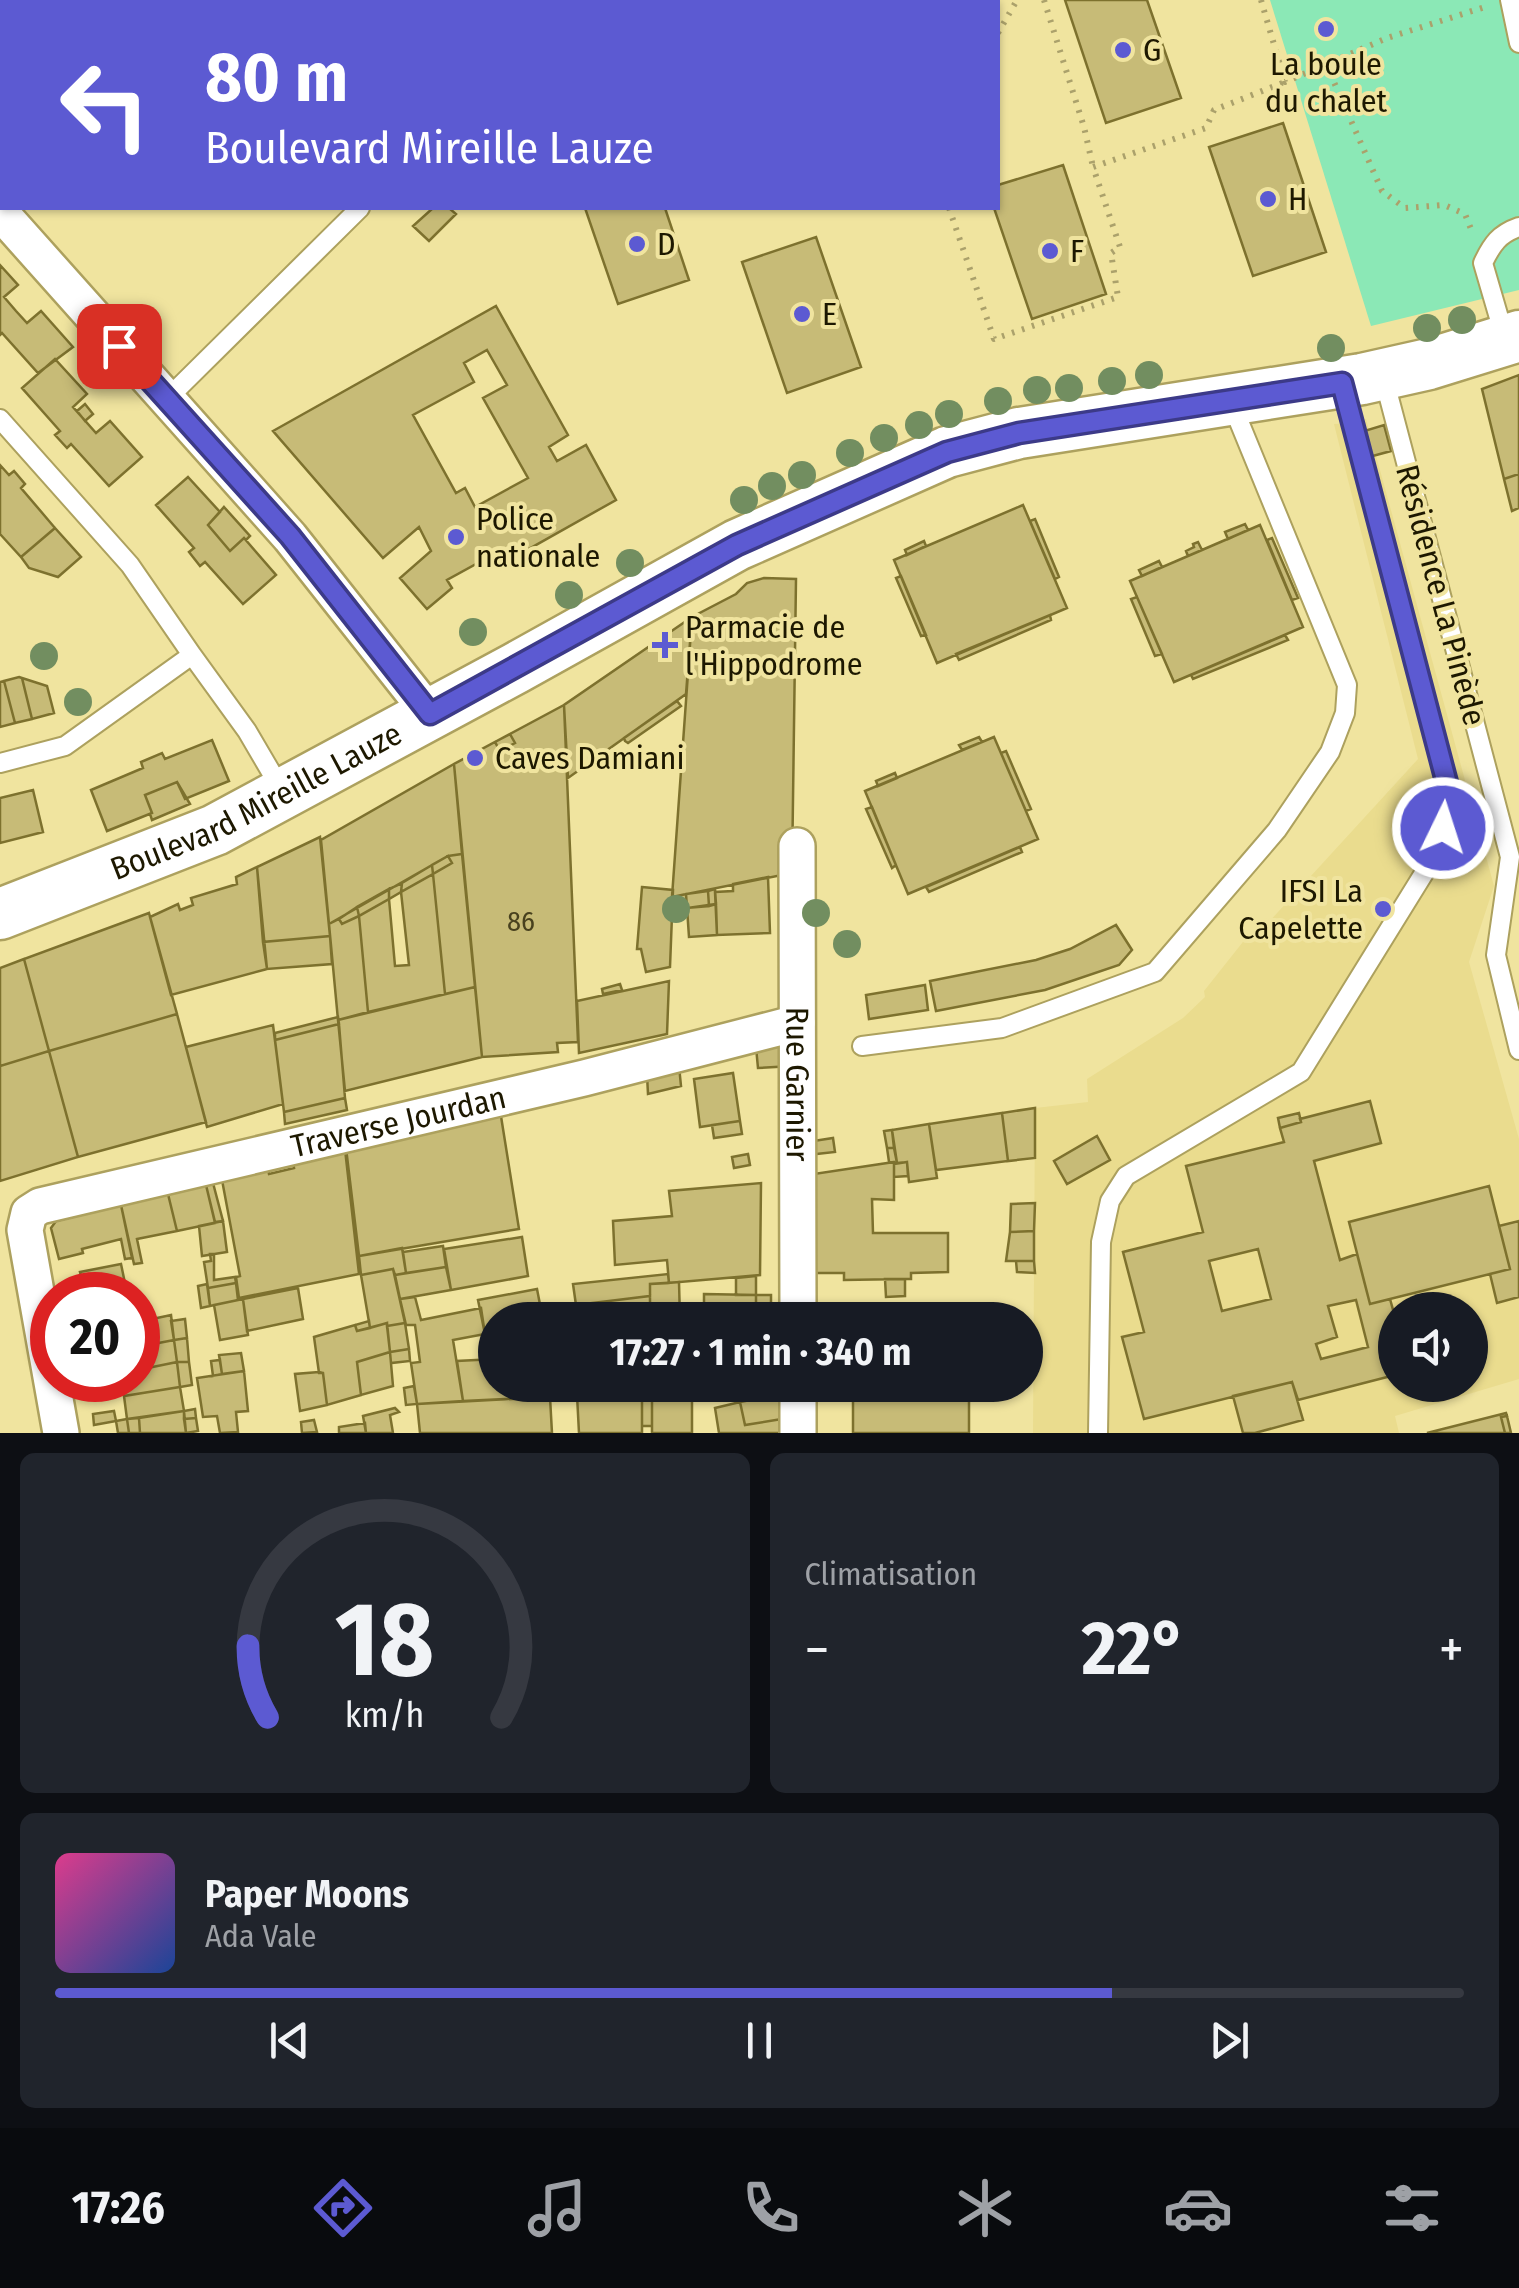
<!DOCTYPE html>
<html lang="fr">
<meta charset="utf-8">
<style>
body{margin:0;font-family:"Fira Sans Condensed",sans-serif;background:#20242c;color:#f1f3f6;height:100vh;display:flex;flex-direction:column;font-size:38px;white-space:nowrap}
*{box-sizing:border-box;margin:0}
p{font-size:32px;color:#9ea1a6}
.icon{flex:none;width:55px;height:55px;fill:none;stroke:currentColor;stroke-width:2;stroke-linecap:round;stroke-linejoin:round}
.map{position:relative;height:1433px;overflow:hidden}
.panel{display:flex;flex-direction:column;gap:20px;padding:20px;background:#0d0f14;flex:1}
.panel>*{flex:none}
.hud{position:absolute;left:0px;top:0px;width:1000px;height:210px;box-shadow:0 2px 8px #0004;background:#5c5ad2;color:#fff;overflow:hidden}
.buttons{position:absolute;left:1378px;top:1292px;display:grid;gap:20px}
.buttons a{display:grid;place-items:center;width:110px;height:110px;border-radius:50%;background:#171b24;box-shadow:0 2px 8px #0004;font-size:50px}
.speed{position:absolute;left:30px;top:1272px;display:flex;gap:20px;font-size:50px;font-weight:700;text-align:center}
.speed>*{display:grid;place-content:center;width:130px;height:130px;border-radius:50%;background:#171b24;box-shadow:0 2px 8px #0004;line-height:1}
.speed .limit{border:15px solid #d22;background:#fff;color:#111}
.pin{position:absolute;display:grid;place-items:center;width:85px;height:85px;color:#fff;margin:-42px;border-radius:20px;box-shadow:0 5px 15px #0006}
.me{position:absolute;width:110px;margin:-55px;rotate:4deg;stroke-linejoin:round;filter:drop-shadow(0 0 8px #0008)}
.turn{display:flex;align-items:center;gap:35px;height:210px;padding:0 40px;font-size:45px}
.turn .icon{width:130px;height:130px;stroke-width:2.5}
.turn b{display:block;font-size:70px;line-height:85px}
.big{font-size:75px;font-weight:700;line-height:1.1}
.panel .card{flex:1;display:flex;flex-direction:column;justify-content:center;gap:15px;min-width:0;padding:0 35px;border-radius:15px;background:#20242c}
.panel .dial{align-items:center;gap:0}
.dial svg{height:260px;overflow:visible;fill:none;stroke:#363941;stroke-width:7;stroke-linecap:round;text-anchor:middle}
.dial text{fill:#f1f3f6;stroke:none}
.song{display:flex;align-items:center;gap:30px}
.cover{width:120px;height:120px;border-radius:15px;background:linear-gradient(135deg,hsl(330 70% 55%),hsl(220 70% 35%))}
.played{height:10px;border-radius:5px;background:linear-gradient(90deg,#5c5ad2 75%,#363941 75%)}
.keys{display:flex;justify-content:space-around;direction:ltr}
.heat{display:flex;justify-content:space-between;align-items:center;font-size:55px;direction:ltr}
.panel .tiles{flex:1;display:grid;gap:20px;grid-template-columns:1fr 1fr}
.card:last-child{grid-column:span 2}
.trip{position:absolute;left:478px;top:1302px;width:565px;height:100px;border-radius:50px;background:#171b24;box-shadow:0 2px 8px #0004;font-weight:700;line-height:100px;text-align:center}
.tabs{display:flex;height:160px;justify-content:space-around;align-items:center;background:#090b0e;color:#9ea1a6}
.tabs .icon{width:70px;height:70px}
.tabs .selected{color:#5c5ad2}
.tabs b{font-size:45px;color:#f1f3f6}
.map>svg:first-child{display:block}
.built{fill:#eadc8e;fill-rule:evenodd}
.green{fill:#8be8b6}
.building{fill:#c7bb77;stroke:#7d712e;stroke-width:2.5;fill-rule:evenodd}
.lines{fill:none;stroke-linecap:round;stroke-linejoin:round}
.lane-casing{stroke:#ada15e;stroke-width:22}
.street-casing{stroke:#ada15e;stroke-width:40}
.secondary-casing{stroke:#ada15e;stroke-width:55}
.path{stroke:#aba16b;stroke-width:6;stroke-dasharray:2.5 8;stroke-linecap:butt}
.lane{stroke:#fff;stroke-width:18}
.street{stroke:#fff;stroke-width:35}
.secondary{stroke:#fff;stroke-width:50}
.tree{fill:#728e60}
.route-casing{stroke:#3c3a88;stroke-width:25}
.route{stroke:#5c5ad2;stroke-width:18}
.poi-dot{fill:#5c5ad2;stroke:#f0e49f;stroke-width:4}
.labels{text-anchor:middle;stroke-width:8;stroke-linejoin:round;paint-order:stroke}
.number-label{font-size:28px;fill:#48411e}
.poi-label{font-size:32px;fill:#1d1800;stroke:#f0e49f;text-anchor:start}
.street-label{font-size:32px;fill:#1d1800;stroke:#f0e49f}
</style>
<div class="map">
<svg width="1519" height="1433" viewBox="0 0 1519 1433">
<rect width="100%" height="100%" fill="#f0e49f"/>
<path class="built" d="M1366,419L1494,886L1469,962L1519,1139V1379L1395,1416L1399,1433H1033L1035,1108L1088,1102L1087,1079L1183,1018L1205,997L1204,991L1250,933L1256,936L1418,759L1334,424L1351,423ZM1395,1310H1470V1385H1395Z"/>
<path class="green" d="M1270,0H1519V290L1371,326Z"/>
<path class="building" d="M58,0H140L141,2H59Z
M1065,0H1147L1181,98L1106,123Z
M1283,123L1326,252L1253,276L1209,147Z
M1063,165L1106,294L1032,319L994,208H998V185Z
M433,208H449L456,214L429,241L413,226Z
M585,208H665L689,280L618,304Z
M816,237L861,367L787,393L742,262Z
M0,265L18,285L4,297L16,311L27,323L41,311L73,347L38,373L2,333L0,335Z
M496,306L568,435L549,447L557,461L586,445L616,500L504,563L498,552L447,580L452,588L427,609L400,578L431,551L419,527L383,558L273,431ZM487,350L507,385L483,398L528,478L475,507L465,488L456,493L413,415L474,382L464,363Z
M55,359L87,394L73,407L96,433L110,421L142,457L109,486L71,444L67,448L55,435L60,431L22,388Z
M1519,375V474L1504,479L1482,389Z
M85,404L93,414L85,421L77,411Z
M1384,425L1391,451L1369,457L1361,432Z
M0,465L9,475L14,471L25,484L21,488L55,528L21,557L0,534Z
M1519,474V508L1512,511L1504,479Z
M188,477L220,512L208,525L230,551L244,538L276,575L243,604L205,562L200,566L189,552L194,548L156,505Z
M1023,505L1067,608L937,663L894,560Z
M224,507L250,536L246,540L244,538L230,551L208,525Z
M1035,519L1059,577L1055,579L1030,521Z
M1245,524L1248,530L1228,539L1225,532Z
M1260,525L1303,627L1174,682L1130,581Z
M55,528L81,557L58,577L29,568L21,557Z
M1272,538L1298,598L1292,600L1267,540Z
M924,541L926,546L907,555L905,550Z
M1198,542L1202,550L1188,556L1186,551L1194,547L1193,544Z
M1159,561L1162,567L1142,576L1139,570Z
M901,576L926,635L921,636L896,578Z
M764,578L796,579L792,873L672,897L692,617L736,594L747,583Z
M1137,597L1162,654L1155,656L1131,599Z
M1050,615L1051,620L959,660L956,654Z
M692,617L686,694L568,778L564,705Z
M1285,635L1288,640L1193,679L1191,675Z
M19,677L22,678L32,719L15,723L4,681Z
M22,678L47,686L54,713L32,719Z
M4,681L15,723L0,727V682Z
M677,701L681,706L628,743L625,741L624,738Z
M564,705L578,1042L557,1043L558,1052L482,1057L454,764L495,742L500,751L515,743L510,734Z
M510,734L515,743L500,751L495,742Z
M979,737L982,742L962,750L959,745Z
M994,737L1038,839L908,894L865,791Z
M212,740L229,781L185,799L177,782L145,795L152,813L107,831L91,790L143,768L141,762L162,753L165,759Z
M1006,751L1031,809L1026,811L1001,753Z
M454,764L462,854L448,856L329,924L321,840Z
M895,773L897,778L878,786L876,781Z
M177,782L190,804L152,820L150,814L152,813L145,795Z
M33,790L43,832L0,843V798Z
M872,807L896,865L892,868L866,809Z
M320,837L330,936L263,942L257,867Z
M1020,847L1022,852L929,892L926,887Z
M462,854L475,987L445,994L433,874L452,863L448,856Z
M448,856L452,863L433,874L432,865Z
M432,865L433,874L401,892L402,883Z
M257,867L267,969L171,995L150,917L178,904L180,910L193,905L191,898L237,884L236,877Z
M433,874L445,994L368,1012L359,916L389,899L395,966L409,965L401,892Z
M768,877L770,933L717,935L715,892L733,891V884Z
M402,883L401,892L389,899V889Z
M1318,884L1325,891L1317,899L1309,891Z
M642,887L673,890L670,967L646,972L641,949H637Z
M389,889V899L359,916L357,907Z
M715,889L716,904L709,906L708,891Z
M708,891L709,906L687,908L686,894Z
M686,894L687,908L672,910V897Z
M716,904L717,935L689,937L687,908Z
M357,907L359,916L342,924L339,919Z
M149,913L177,1014L49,1051L24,959Z
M359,916L368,1012L338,1020L329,924L339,919L342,924Z
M1116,925L1132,950L1119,965L1045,990L936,1011L930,981L1036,960L1070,949Z
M330,936L332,964L267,969L263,942Z
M24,959L49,1051L0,1066V968Z
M669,981L667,1034L579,1053L577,1001Z
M620,984L622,990L603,994L602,989Z
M925,985L928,1010L869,1019L866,995Z
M475,987L482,1057L345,1091L338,1020Z
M177,1014L206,1122L78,1157L49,1051Z
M338,1017L339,1024L275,1040V1033Z
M339,1024L345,1098L284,1112L275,1040Z
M273,1025L283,1104L207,1127L186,1047Z
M787,1039L792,1066L758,1068L756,1047Z
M49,1051L78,1157L0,1181V1066Z
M679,1066L681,1086L648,1094L647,1075Z
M733,1073L740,1121L700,1127L694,1079Z
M345,1098L347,1110L285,1124L284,1112Z
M1370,1101L1381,1143L1314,1161L1340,1260L1357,1254L1370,1304L1390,1299L1395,1317V1375L1298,1400L1292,1382L1144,1419L1122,1337L1144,1332L1123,1252L1203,1232L1186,1166L1284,1142L1280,1128L1301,1122L1300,1119ZM1258,1249L1271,1299L1222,1311L1209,1261ZM1356,1300L1368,1347L1321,1359L1316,1344L1337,1337L1328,1306Z
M1035,1108V1158L1008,1161L1002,1113Z
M500,1110L519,1229L359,1256L346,1148Z
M1002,1113L1008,1161L936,1170L929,1124Z
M1299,1113L1301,1122L1280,1128L1278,1118Z
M740,1121L742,1134L714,1138L712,1125Z
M929,1124L937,1178L909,1182L907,1162L897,1163L892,1130Z
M892,1130L894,1148H887L884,1131Z
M1097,1136L1110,1160L1067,1184L1054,1161Z
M833,1138L835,1152L807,1155V1142Z
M887,1148H894L897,1163L889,1162Z
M345,1149L359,1274L239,1298L236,1277L240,1276L222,1180L268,1169L269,1174L294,1168L293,1163Z
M748,1154L750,1165L734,1168L732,1157Z
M894,1162V1200L872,1199L873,1233H948V1272L911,1273V1279H905L844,1280V1273H807V1175Z
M907,1162L908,1176L894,1177V1164Z
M213,1183L223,1221L215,1222L206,1185Z
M761,1183L760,1275L669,1283L667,1260L615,1265L613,1221L672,1216L669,1191Z
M206,1185L215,1223L177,1231L168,1194Z
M1489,1186L1510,1269L1370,1304L1349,1222Z
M168,1194L177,1231L137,1239L142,1263L134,1264L121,1205Z
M1035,1203L1034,1231L1010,1232L1011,1204Z
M121,1205L132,1258L125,1259L121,1239L82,1249L83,1253L59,1259L51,1228L56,1221Z
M223,1221L227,1252L202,1256L199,1226Z
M1519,1221V1297L1497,1303L1490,1274L1510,1269L1499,1226Z
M1034,1231V1261H1006L1010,1232Z
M522,1237L528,1276L451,1290L444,1249Z
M443,1246L446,1267L406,1273L403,1252Z
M402,1248L406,1273L395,1275L393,1269L361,1275L359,1256Z
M210,1254H214V1280L235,1277L236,1283L208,1288L204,1262L211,1261Z
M1016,1261H1034L1035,1273L1017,1272Z
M121,1264L126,1288L98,1295H86L80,1272Z
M446,1267L451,1290L400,1299L395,1275Z
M393,1269L405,1323L387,1326V1323L370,1328L361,1275Z
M668,1274L669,1283L650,1284V1296L576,1305L573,1284Z
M756,1276V1295H736V1278Z
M885,1279H905V1296L886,1297Z
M679,1282L680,1320H650V1284Z
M236,1283L238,1300L210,1306L208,1288Z
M207,1284L210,1306L201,1308L198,1286Z
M126,1288L127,1295H98Z
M298,1288L303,1319L247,1331L243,1299Z
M537,1289L543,1320H495V1332L485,1334L478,1300Z
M704,1294L756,1295V1320H704Z
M756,1295H771V1320H756Z
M650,1296V1320H578L576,1305Z
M415,1297L421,1320L481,1308L485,1334L453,1340L463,1401L417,1404L411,1363L420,1362L415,1325H406L400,1299Z
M243,1299L248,1335L220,1340L214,1305Z
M171,1315L174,1340L138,1347V1322Z
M185,1319L187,1338L174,1340L171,1321Z
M369,1321L370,1328L357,1331L355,1325Z
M387,1323L390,1352L357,1362L361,1395L327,1405L323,1373H319L314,1337L355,1325L357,1331Z
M405,1323L409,1349L390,1352L387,1326Z
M187,1338L189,1362H177L174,1340Z
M174,1340L177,1362L138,1370V1347Z
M409,1349L410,1361L391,1363L390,1352Z
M390,1352L393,1386L361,1395L357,1362Z
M241,1353L244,1371L222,1374L219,1355Z
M1025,1357H1035L1034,1373H1025Z
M495,1359V1385H549L550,1397L463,1401L457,1361Z
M220,1360L222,1374L213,1376L211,1361Z
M177,1362H189L192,1385L180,1387Z
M177,1362L180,1387L124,1396L121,1380H138V1370Z
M244,1371L248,1411L236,1412L238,1432L220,1433L217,1416L203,1417L197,1378Z
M319,1372L323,1373L327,1405L300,1411L295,1374Z
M1292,1382L1303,1420L1255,1433H1243L1233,1396Z
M692,1385V1433H652V1386Z
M969,1385H981V1387L969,1388V1433H853V1387H969Z
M414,1386L417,1404L406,1405L404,1388Z
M180,1387L184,1411L127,1419L124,1396Z
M652,1390V1426H642V1391Z
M642,1391V1433H579L577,1395Z
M794,1392V1417L745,1425L740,1402Z
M550,1397L552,1433H420L417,1404Z
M740,1402L745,1425L794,1417V1433H719L715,1408Z
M395,1408L399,1412L390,1415L393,1433H366L363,1416Z
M195,1409L196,1418L184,1419V1411Z
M114,1411L116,1421L94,1425L93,1414Z
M184,1411L186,1433H140L139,1418Z
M1506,1413L1507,1416L1501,1417L1505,1433H1427Z
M1507,1416L1511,1433H1505L1501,1417Z
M139,1418L140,1433H129L127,1419Z
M196,1418L198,1431L186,1433L184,1419Z
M127,1419L129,1433H118L116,1421Z
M314,1420L317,1432L302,1433L301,1422Z
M365,1423L366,1433H339V1427Z"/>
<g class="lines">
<g class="lane-casing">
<path id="lane" d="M1510,0L1519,43
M827,2L830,0
M1504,335L1483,263C1492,244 1499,234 1519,227
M1383,375L1510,857L1496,955L1519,1050
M166,400L360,208
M0,419L130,565L192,655
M0,763L65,746L192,655L247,731L281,789
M862,1046L1002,1028L1155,972L1277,830L1330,752L1345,713L1347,685L1231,402
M1098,1433L1101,1242L1110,1201L1126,1176L1301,1072L1434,857L1451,799L1342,383"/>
</g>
<g class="street-casing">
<g id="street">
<path d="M0,212L290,537L430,714"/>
<path id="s1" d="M797,846L798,1320"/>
<path d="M798,1385V1433"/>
<path id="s2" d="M61,1433L25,1230L29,1213L40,1206L584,1078L797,1023"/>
</g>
</g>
<g class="secondary-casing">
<g id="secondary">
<path id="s3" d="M0,914L215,830L516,668L737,545L947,452L1019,433L1362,379L1429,364L1519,336"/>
</g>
</g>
<path class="path" d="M1044,0L1084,127L1093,167
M1261,0L1285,82L1387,38L1488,6
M998,33L1017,0
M1326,64L1382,191L1405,208L1444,205L1465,214L1471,229
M949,208L994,339L1118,297L1111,253L1120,247L1093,167L1206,128L1214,110L1285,82"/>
<use href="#lane" class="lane"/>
<use href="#street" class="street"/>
<use href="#secondary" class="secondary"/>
</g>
<g class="tree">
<circle cx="1462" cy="320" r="14"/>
<circle cx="1427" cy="328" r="14"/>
<circle cx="1331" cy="348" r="14"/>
<circle cx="1149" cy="375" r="14"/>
<circle cx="1112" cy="381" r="14"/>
<circle cx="1069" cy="388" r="14"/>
<circle cx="1037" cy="390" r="14"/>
<circle cx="998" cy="401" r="14"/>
<circle cx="949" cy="414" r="14"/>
<circle cx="919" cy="425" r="14"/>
<circle cx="884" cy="438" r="14"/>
<circle cx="850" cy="453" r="14"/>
<circle cx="802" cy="475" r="14"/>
<circle cx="772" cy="486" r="14"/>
<circle cx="744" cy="500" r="14"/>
<circle cx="630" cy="563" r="14"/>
<circle cx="569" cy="595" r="14"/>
<circle cx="473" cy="632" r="14"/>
<circle cx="44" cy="656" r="14"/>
<circle cx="78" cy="702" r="14"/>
<circle cx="676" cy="909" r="14"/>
<circle cx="816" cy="913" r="14"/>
<circle cx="847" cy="944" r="14"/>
</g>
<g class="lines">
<g class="route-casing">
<path id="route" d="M119,346L290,536L430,714L737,545L947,452L1019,433L1342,383L1451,799L1443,828"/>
</g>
<use href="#route" class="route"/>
</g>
<g class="poi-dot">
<circle cx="1326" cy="29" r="10"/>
<circle cx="1123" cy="50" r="10"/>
<circle cx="1268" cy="199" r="10"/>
<circle cx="637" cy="244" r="10"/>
<circle cx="1050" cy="251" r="10"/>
<circle cx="802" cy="314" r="10"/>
<circle cx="456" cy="537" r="10"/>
<path d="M660 630h10v10h10v10h-10v10h-10v-10h-10v-10h10z"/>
<circle cx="475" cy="758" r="10"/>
<circle cx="1383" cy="909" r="10"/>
</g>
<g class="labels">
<g class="number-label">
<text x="521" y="931">86</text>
</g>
<g class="poi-label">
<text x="1143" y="61">G</text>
<text x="1326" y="75" text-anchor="middle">La boule<tspan x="1326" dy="37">du chalet</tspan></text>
<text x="1288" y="210">H</text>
<text x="657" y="255">D</text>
<text x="1070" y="262">F</text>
<text x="822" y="325">E</text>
<text x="476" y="530">Police<tspan x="476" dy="37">nationale</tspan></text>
<text x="685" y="638">Parmacie de<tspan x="685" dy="37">l'Hippodrome</tspan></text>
<text x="495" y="769">Caves Damiani</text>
<text x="1363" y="902" text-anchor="end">IFSI La<tspan x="1363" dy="37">Capelette</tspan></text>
</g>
<g class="street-label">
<text transform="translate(1441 595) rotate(75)" y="11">Résidence La Pinède</text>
<text dy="11" stroke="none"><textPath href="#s3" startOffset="280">Boulevard Mireille Lauze</textPath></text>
<text dy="11" stroke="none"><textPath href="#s1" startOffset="238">Rue Garnier</textPath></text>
<text dy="11" stroke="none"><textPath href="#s2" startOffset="605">Traverse Jourdan</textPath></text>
</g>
</g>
</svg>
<div class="buttons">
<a><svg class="icon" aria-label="sound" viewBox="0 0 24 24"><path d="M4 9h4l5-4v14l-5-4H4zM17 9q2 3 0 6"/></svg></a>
</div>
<div class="speed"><div class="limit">20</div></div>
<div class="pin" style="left:119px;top:346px;background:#d93025"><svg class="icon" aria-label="arrive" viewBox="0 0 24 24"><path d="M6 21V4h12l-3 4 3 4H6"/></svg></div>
<svg class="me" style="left:1443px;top:828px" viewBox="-20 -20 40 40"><circle r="17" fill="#5c5ad2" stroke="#fff" stroke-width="3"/><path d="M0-11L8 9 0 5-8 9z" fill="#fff"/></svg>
<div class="trip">17:27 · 1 min · 340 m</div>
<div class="hud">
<div class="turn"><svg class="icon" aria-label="left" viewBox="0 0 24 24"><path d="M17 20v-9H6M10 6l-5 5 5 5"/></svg><div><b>80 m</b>Boulevard Mireille Lauze</div></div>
</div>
</div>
<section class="panel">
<div class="tiles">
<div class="card dial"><svg viewBox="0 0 100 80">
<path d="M14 69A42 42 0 1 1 86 69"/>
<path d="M14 69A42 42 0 0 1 8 47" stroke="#5c5ad2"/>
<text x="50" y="56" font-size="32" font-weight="700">18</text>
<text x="50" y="72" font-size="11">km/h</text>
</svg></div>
<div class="card"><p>Climatisation</p>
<div class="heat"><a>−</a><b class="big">22°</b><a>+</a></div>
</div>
<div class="card">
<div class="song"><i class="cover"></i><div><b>Paper Moons</b><p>Ada Vale</p></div></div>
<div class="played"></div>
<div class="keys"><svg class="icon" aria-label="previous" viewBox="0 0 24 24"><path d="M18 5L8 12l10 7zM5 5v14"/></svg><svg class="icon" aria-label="pause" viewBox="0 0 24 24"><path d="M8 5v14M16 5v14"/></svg><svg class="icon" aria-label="next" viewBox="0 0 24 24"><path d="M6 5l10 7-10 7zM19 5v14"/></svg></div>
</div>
</div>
</section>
<nav class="tabs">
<b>17:26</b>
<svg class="icon selected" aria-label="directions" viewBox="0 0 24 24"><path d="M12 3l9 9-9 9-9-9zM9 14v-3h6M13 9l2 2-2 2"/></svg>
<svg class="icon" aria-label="music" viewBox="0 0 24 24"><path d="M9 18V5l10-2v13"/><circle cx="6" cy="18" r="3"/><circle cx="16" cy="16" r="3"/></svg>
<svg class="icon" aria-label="phone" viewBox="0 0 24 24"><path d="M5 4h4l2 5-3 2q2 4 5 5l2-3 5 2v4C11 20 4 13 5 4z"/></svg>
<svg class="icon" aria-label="climate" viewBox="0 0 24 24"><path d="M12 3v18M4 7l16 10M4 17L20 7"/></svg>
<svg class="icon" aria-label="car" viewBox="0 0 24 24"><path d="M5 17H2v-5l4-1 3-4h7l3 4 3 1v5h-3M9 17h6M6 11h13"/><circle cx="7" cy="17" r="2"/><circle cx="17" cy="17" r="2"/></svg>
<svg class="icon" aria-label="filters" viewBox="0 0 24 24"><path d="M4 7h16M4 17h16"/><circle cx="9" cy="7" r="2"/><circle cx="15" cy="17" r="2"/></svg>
</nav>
